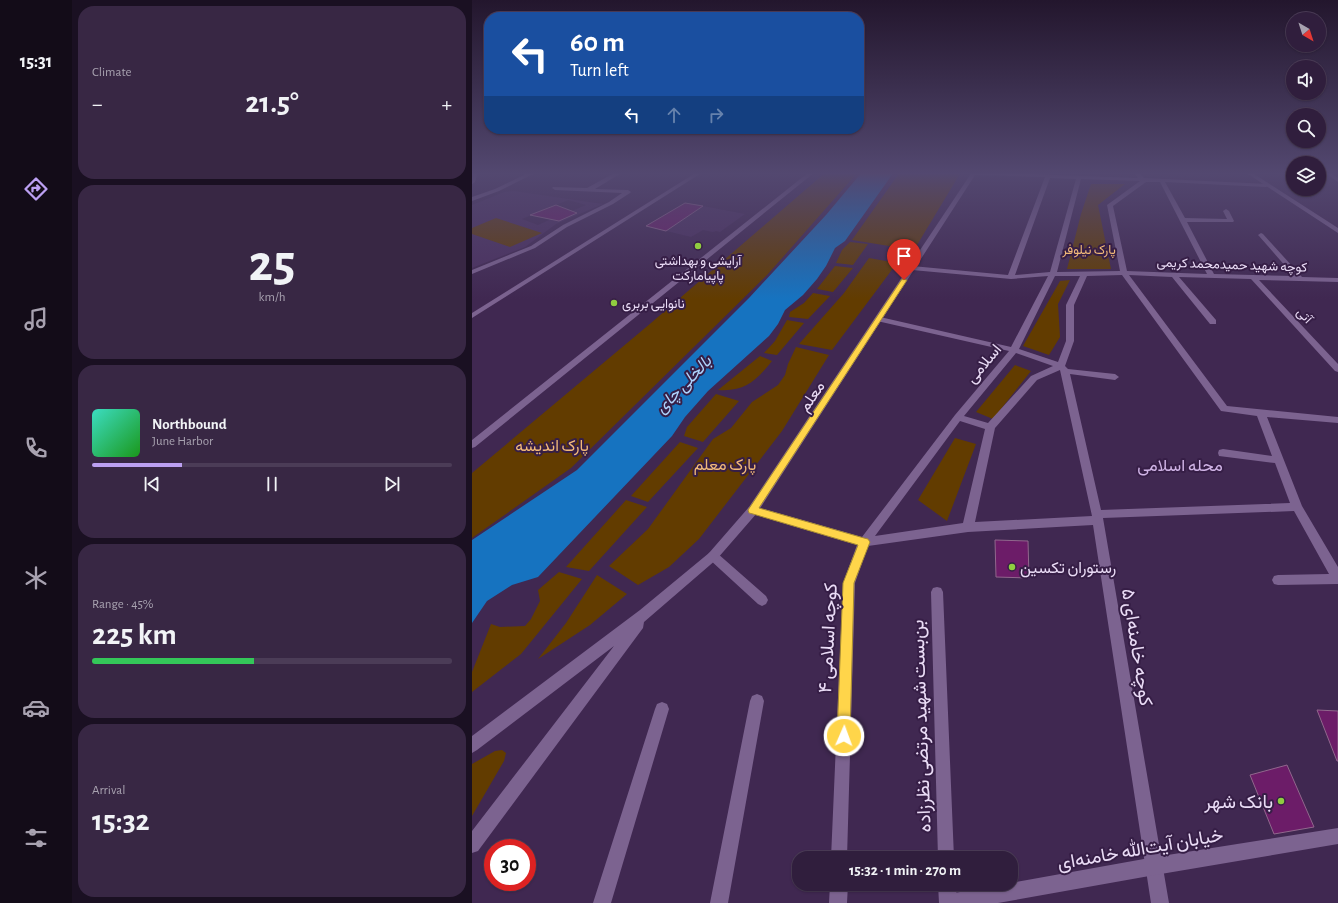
<!DOCTYPE html>
<meta charset="utf-8">
<style>
body{margin:0;font-family:"Alegreya Sans",Vazirmatn,sans-serif;background:#382744;color:#f1f3f6;height:100vh;display:flex;flex-direction:column;font-size:15px;white-space:nowrap}
*{box-sizing:border-box;margin:0}
p{font-size:13px;color:#a8a2b0}
.icon{flex:none;width:22px;height:22px;fill:none;stroke:currentColor;stroke-width:2;stroke-linecap:round;stroke-linejoin:round}
.map{position:relative;flex:1;overflow:hidden}
.sheet{display:flex;flex-direction:column;gap:6px;padding:6px;background:#1a1022;width:400px}
.sheet>*{flex:none}
.banner{position:absolute;left:12px;top:12px;width:380px;height:122px;border-radius:16px;box-shadow:0 1px 3px #0004,0 0 0 1px #4b3c57;background:#1a4fa0;color:#fff;overflow:hidden}
.needle{width:26px;rotate:141deg}
.tools{position:absolute;left:814px;top:12px;display:grid;gap:8px}
.tools a{display:grid;place-items:center;width:40px;height:40px;border-radius:50%;background:#301e3d;box-shadow:0 1px 3px #0004,0 0 0 1px #4b3c57;font-size:20px}
.speed{position:absolute;left:12px;top:839px;display:flex;gap:8px;font-size:20px;font-weight:700;text-align:center}
.speed>*{display:grid;place-content:center;width:52px;height:52px;border-radius:50%;background:#301e3d;box-shadow:0 1px 3px #0004,0 0 0 1px #4b3c57;line-height:1}
.speed .limit{border:6px solid #d22;background:#fff;color:#111}
.pin{position:absolute;display:grid;place-items:center;width:34px;height:34px;color:#fff;margin:-41px -17px;border-radius:50% 50% 50% 0;rotate:-45deg;box-shadow:0 0 4px #0007}
.pin .icon{rotate:45deg}
.me{position:absolute;width:44px;margin:-22px;rotate:2deg;stroke-linejoin:round;filter:drop-shadow(0 0 3px #0008)}
.turn{display:flex;align-items:center;gap:14px;height:84px;padding:0 20px;font-size:18px}
.turn .icon{width:52px;height:52px;stroke-width:2.5}
.turn b{display:block;font-size:28px;line-height:34px}
.lanes{display:flex;align-items:center;height:38px;padding:0 20px;background:#0003;justify-content:center;gap:20px;direction:ltr}
.lanes .off{opacity:.35}
.big{font-size:30px;font-weight:700;line-height:1.1}
.sheet .tile{flex:1;display:flex;flex-direction:column;justify-content:center;gap:6px;min-width:0;padding:0 14px;border-radius:16px;background:#382744}
.sheet .dial{align-items:center;gap:0}
.dial b{font-size:52px;line-height:1}
.song{display:flex;align-items:center;gap:12px}
.cover{width:48px;height:48px;border-radius:6px;background:linear-gradient(135deg,hsl(170 70% 55%),hsl(120 70% 35%))}
.played{height:4px;border-radius:2px;background:linear-gradient(90deg,#bca0f2 25%,#4b3c57 25%)}
.keys{display:flex;justify-content:space-around;direction:ltr}
.heat{display:flex;justify-content:space-between;align-items:center;font-size:22px;direction:ltr}
.charge{height:6px;border-radius:3px;background:linear-gradient(90deg,#34c759 45%,#4b3c57 0)}
.trip{position:absolute;left:320px;top:851px;width:226px;height:40px;border-radius:16px;background:#301e3d;box-shadow:0 1px 3px #0004,0 0 0 1px #4b3c57;font-weight:700;line-height:40px;text-align:center}
main{display:flex;flex:1;min-height:0}
.menu{display:flex;flex-direction:column;width:72px;justify-content:space-around;align-items:center;background:#130c18;color:#a8a2b0}
.menu .icon{width:28px;height:28px}
.menu .current{color:#bca0f2}
.menu b{font-size:18px;color:#f1f3f6}
.map>svg:first-child{display:block}
.built{fill:#4a2f5e;fill-rule:evenodd}
.green{fill:#623c00}
.water{fill:#1673c0}
.building{fill:#6c1c68;stroke:#91678d}
.lines{fill:none;stroke-linecap:round;stroke-linejoin:round}
.street{fill:#7c6390;fill-rule:evenodd}
.secondary{fill:#7c6390;fill-rule:evenodd}
.route{fill:#ffd54a;stroke:#a68a30}
.poi-dot{fill:#90cd40;stroke:#361e46;stroke-width:1.5}
.labels{text-anchor:middle;stroke-width:4;stroke-linejoin:round;paint-order:stroke}
.far-park-label{font-size:13px;fill:#f2ba79;stroke:#361e46}
.far-poi-label{font-size:13px;fill:#eadcf6;stroke:#361e46}
.far-street-label{font-size:13px;fill:#eadcf6;stroke:#361e46}
.street-label{font-size:16px;fill:#eadcf6;stroke:#361e46}
.park-label{font-size:16px;fill:#f2ba79;stroke:#361e46}
.poi-label{font-size:16px;fill:#eadcf6;stroke:#361e46;text-anchor:start}
.water-label{font-size:17px;font-style:italic;fill:#aed4fd;stroke:#361e46}
.neighbourhood-label{font-size:17px;fill:#d0b4e6;stroke:#361e46}
.near-street-label{font-size:19px;fill:#eadcf6;stroke:#361e46}
.near-poi-label{font-size:19px;fill:#eadcf6;stroke:#361e46;text-anchor:end}
</style>
<main>
<nav class="menu">
<b>15:31</b>
<svg class="icon current" aria-label="directions" viewBox="0 0 24 24"><path d="M12 3l9 9-9 9-9-9zM9 14v-3h6M13 9l2 2-2 2"/></svg>
<svg class="icon" aria-label="music" viewBox="0 0 24 24"><path d="M9 18V5l10-2v13"/><circle cx="6" cy="18" r="3"/><circle cx="16" cy="16" r="3"/></svg>
<svg class="icon" aria-label="phone" viewBox="0 0 24 24"><path d="M5 4h4l2 5-3 2q2 4 5 5l2-3 5 2v4C11 20 4 13 5 4z"/></svg>
<svg class="icon" aria-label="climate" viewBox="0 0 24 24"><path d="M12 3v18M4 7l16 10M4 17L20 7"/></svg>
<svg class="icon" aria-label="car" viewBox="0 0 24 24"><path d="M5 17H2v-5l4-1 3-4h7l3 4 3 1v5h-3M9 17h6M6 11h13"/><circle cx="7" cy="17" r="2"/><circle cx="17" cy="17" r="2"/></svg>
<svg class="icon" aria-label="filters" viewBox="0 0 24 24"><path d="M4 7h16M4 17h16"/><circle cx="9" cy="7" r="2"/><circle cx="15" cy="17" r="2"/></svg>
</nav>
<section class="sheet">
<div class="tile"><p>Climate</p>
<div class="heat"><a>−</a><b class="big">21.5°</b><a>+</a></div>
</div>
<div class="tile dial"><b>25</b><p>km/h</p></div>
<div class="tile">
<div class="song"><i class="cover"></i><div><b>Northbound</b><p>June Harbor</p></div></div>
<div class="played"></div>
<div class="keys"><svg class="icon" aria-label="previous" viewBox="0 0 24 24"><path d="M18 5L8 12l10 7zM5 5v14"/></svg><svg class="icon" aria-label="pause" viewBox="0 0 24 24"><path d="M8 5v14M16 5v14"/></svg><svg class="icon" aria-label="next" viewBox="0 0 24 24"><path d="M6 5l10 7-10 7zM19 5v14"/></svg></div>
</div>
<div class="tile"><p>Range · 45%</p><b class="big">225 km</b><div class="charge"></div></div>
<div class="tile"><p>Arrival</p><b class="big">15:32</b></div>
</section>
<div class="map">
<svg width="866" height="903" viewBox="0 0 866 903">
<rect width="100%" height="100%" fill="#402851"/>
<path class="built" d="M42,191L131,204L84,224L53,247L0,268V205L32,192ZM96,200L114,205L100,211L105,213L87,221L79,219L66,225L50,219Z
M213,203L231,206L273,214L248,232L244,231L241,232L231,230L219,237L174,226Z"/>
<path class="green" d="M354,172H386L296,274L99,468L0,538V473L179,323Z
M428,172H489L442,250L380,240Z
M619,184H653L626,205L639,269H595L609,214Z
M24,218L70,233L38,247L0,234V228Z
M378,242L396,244L381,265L364,263L370,250Z
M397,258L425,263L360,350L327,344L372,293Z
M363,266L381,268L361,292L345,289Z
M598,280L586,304L588,337L577,355L551,346L588,281Z
M341,293L358,296L336,319L317,317L318,312L332,303Z
M315,320L332,323L305,355L292,353L303,341Z
M324,347L357,355L310,431L227,539L197,567L166,585L137,566L176,529L241,439L259,428L280,402L306,385L313,375L316,364Z
M288,356L300,361C284,381 273,392 246,390Z
M543,365L559,371L521,419L504,412Z
M244,394L267,401L231,442L212,436L215,427Z
M483,438L504,444L475,521L446,500Z
M208,442L226,448L176,502L159,496Z
M154,500L175,507L117,571L94,567Z
M87,572L110,579L49,654L0,692V672L19,624L28,627L53,626L59,619L68,601L66,590Z
M125,575L155,594L118,625L66,659L94,623Z
M30,750L34,753L32,761L0,816V764L23,751Z"/>
<path class="water" d="M390,172H422L373,241L363,248L354,266L345,279L331,295L313,310L306,324L297,336L236,391L213,417L200,436L66,577L40,585L15,601L0,623V540L105,470L277,298L354,215Z"/>
<path class="building" d="M213,203L231,206L194,231L174,226Z
M84,205L105,213L87,221L58,215Z
M523,540L556,541L557,578L524,577Z
M845,710L866,711V761H865Z
M815,765L842,827L802,834L778,775Z"/>
<g class="lines">
<path class="street" d="M1,172H6L3,182L0,184Z
M58,172H65L27,191L0,201V197L23,189Z
M144,172H151L123,189L156,190L159,192L158,193L141,204L95,227L63,248L0,274V270L59,246L91,225L137,202L150,193L83,190L80,188L81,187L115,188Z
M225,172H231L0,318V313Z
M501,172L666,178L661,172H666L672,178L796,184V186L794,187L693,182L713,218L755,219L751,211L754,209L757,211L762,221L761,222H715L742,274L822,276L787,236L786,235L789,233L791,234L830,277L866,278V282L787,280L866,364V372L863,371L779,279L707,277L744,320V324H738L700,277L657,275L755,406L866,417V423L795,417L830,506L866,567V584L806,585L802,584L800,580L802,576L806,575L857,574L822,511L631,518L697,903H679L621,525L496,532L396,546L383,583L375,858H359L371,583L385,545L281,514L277,513L275,510L277,507L281,506L390,537L483,415L537,351L405,321V317H408L539,347L576,276L539,279L440,270L437,268L440,266L536,275L573,177L503,175ZM578,178L604,179L578,272L543,275ZM609,179L668,181L635,205L648,271L585,272ZM674,182H688L735,274L655,271L641,206ZM650,275L749,411L785,416L800,456L751,449L747,450L746,453L747,456L803,463L818,503L629,510L598,374L643,380L647,377L643,374L596,369L593,366L602,341V305L615,276ZM583,276H608L594,305V341L586,362L547,349ZM544,353L581,366L559,376L516,423L492,416ZM588,370L620,516L503,522L523,428L565,380ZM488,421L513,429L491,523L403,536Z
M241,551L245,553L294,596L296,600L294,604L290,606L286,604L237,559L235,556L237,553Z
M465,587L469,588L471,592L482,858H466L459,592L461,588Z
M285,694L290,696L292,701L256,903H238L278,701L280,696Z
M190,702L195,704L197,709L139,903H121L183,709L185,704Z
M358,884H376L375,903H357Z
M466,884H484L485,903H467Z"/>
<path class="secondary" d="M337,172H343L3,447L0,448V440Z
M500,172H505L285,513L245,559L172,622L171,628L6,851L0,853V831L142,646L5,750L0,753V736L168,610L237,553L277,507Z
M773,172H779L866,228V233Z
M852,172H858L866,178V182Z
M866,828V844L683,875L526,903H468L471,897L477,894L683,857Z"/>
</g>
<linearGradient id="sky" x2="0" y2="1"><stop stop-color="#23162d"/><stop offset="0.58" stop-color="#534870"/><stop offset="1" stop-color="#534870" stop-opacity="0"/></linearGradient>
<rect width="866" height="299" fill="url(#sky)"/>
<path class="route" d="M430,279L435,280L287,508L392,538L396,539L398,542L382,583L378,736L376,741L372,743L367,741L365,736L371,583L386,545L281,514L277,513L276,510Z"/>
<g class="poi-dot">
<circle cx="226" cy="246" r="4"/>
<circle cx="142" cy="303" r="4"/>
<circle cx="540" cy="567" r="4"/>
<circle cx="809" cy="801" r="4"/>
</g>
<g class="labels">
<g class="far-park-label">
<text x="617" y="254">پارک نیلوفر</text>
</g>
<g class="far-poi-label">
<text x="226" y="265">آرایشی و بهداشتی<tspan x="226" dy="15">پاپیامارکت</tspan></text>
<text x="150" y="308" text-anchor="start">نانوایی بربری</text>
</g>
<g class="far-street-label">
<text transform="translate(760 264) rotate(2)" y="5">کوچه شهید حمیدمحمد کریمی</text>
<text transform="translate(833 315) rotate(47)" y="5">آتی</text>
</g>
<g class="street-label">
<text transform="translate(511 363) rotate(-50)" y="6">اسلامی</text>
<text transform="translate(339 396) rotate(-56)" y="6">معلم</text>
</g>
<g class="park-label">
<text x="80" y="451">پارک اندیشه</text>
<text x="253" y="470">پارک معلم</text>
</g>
<g class="poi-label">
<text x="548" y="573">رستوران تکسین</text>
</g>
<g class="water-label">
<text transform="translate(211 384) rotate(-46)" y="6">بالخلی چای</text>
</g>
<g class="neighbourhood-label">
<text x="708" y="471">محله اسلامی</text>
</g>
<g class="near-street-label">
<text transform="translate(355 638) rotate(-87)" y="7">کوچه اسلامی ۴</text>
<text transform="translate(666 647) rotate(81)" y="7">کوچه خامنه‌ای ۵</text>
<text transform="translate(448 726) rotate(-92)" y="7">بن‌بست شهید مرتضی نظرزاده</text>
<text transform="translate(668 848) rotate(-10)" y="7">خیابان آیت‌الله خامنه‌ای</text>
</g>
<g class="near-poi-label">
<text x="801" y="808">بانک شهر</text>
</g>
</g>
</svg>
<div class="tools">
<a><svg class="needle" viewBox="-14 -14 28 28"><path d="M0-13l5 13h-10z" fill="#e53935"/><path d="M0 13l5-13h-10z" fill="#a8a2b0"/></svg></a>
<a><svg class="icon" aria-label="sound" viewBox="0 0 24 24"><path d="M4 9h4l5-4v14l-5-4H4zM17 9q2 3 0 6"/></svg></a>
<a><svg class="icon" aria-label="search" viewBox="0 0 24 24"><circle cx="10" cy="10" r="6"/><path d="M15 15l6 6"/></svg></a>
<a><svg class="icon" aria-label="layers" viewBox="0 0 24 24"><path d="M12 4l9 5-9 5-9-5zM3 14l9 5 9-5"/></svg></a>
</div>
<div class="speed"><div class="limit">30</div></div>
<div class="pin" style="left:432px;top:280px;background:#d93025"><svg class="icon" aria-label="arrive" viewBox="0 0 24 24"><path d="M6 21V4h12l-3 4 3 4H6"/></svg></div>
<svg class="me" style="left:372px;top:736px" viewBox="-20 -20 40 40"><circle r="17" fill="#ffd54a" stroke="#fff" stroke-width="3"/><path d="M0-11L8 9 0 5-8 9z" fill="#fff"/></svg>
<div class="trip">15:32 · 1 min · 270 m</div>
<div class="banner">
<div class="turn"><svg class="icon" aria-label="left" viewBox="0 0 24 24"><path d="M17 20v-9H6M10 6l-5 5 5 5"/></svg><div><b>60 m</b>Turn left</div></div>
<div class="lanes"><svg class="icon" aria-label="left" viewBox="0 0 24 24"><path d="M17 20v-9H6M10 6l-5 5 5 5"/></svg><svg class="icon off" aria-label="ahead" viewBox="0 0 24 24"><path d="M12 20V5M6 11l6-6 6 6"/></svg><svg class="icon off" aria-label="right" viewBox="0 0 24 24"><path d="M7 20v-9h11M14 6l5 5-5 5"/></svg></div>
</div>
</div>
</main>
